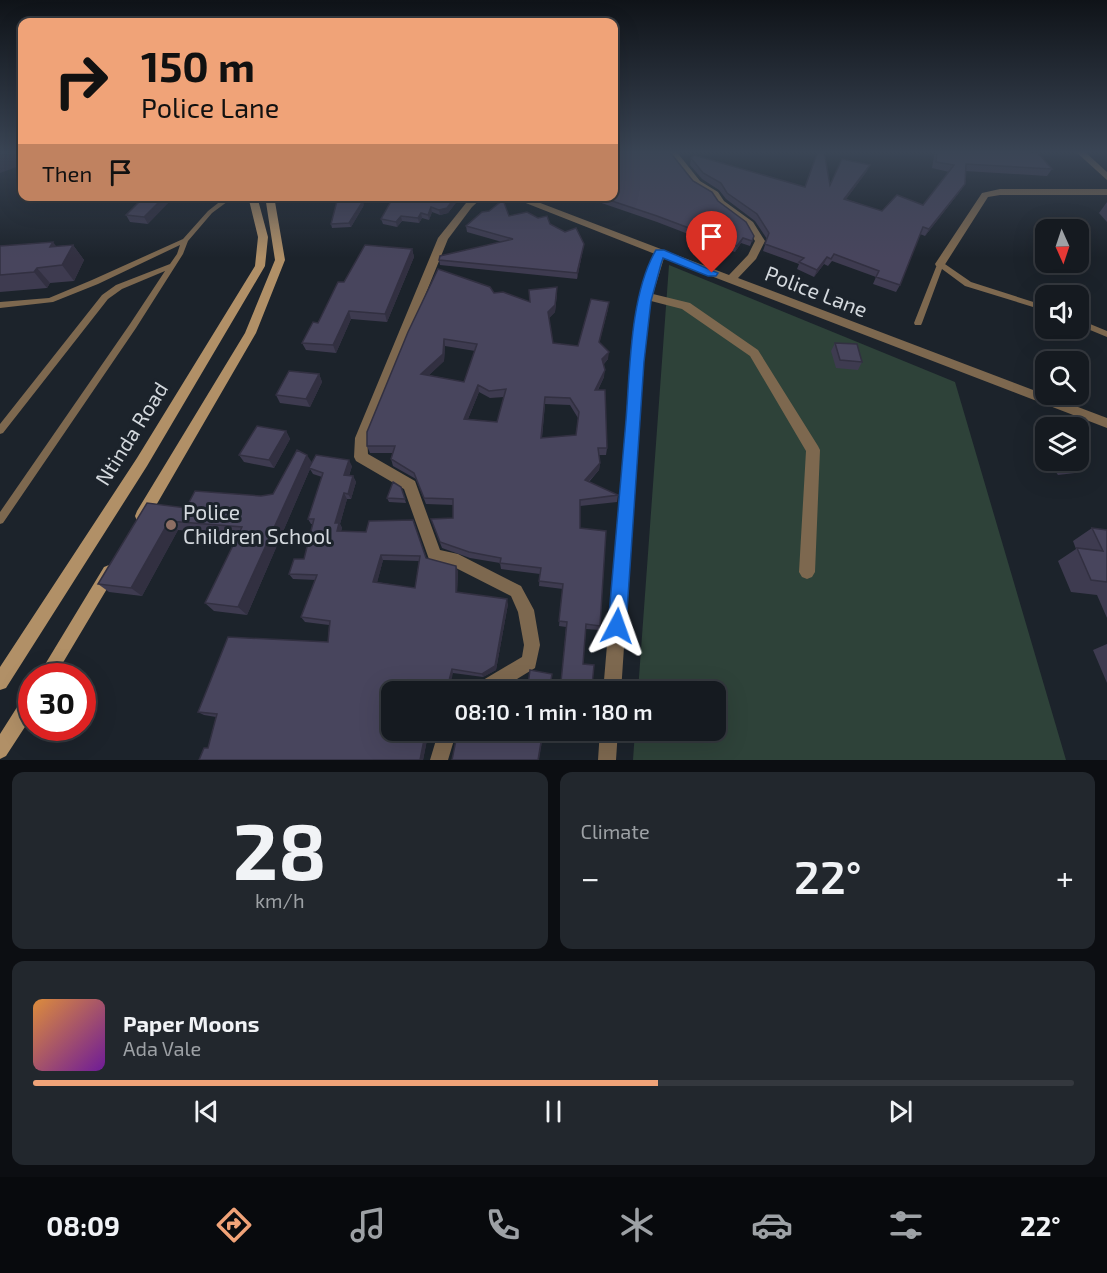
<!DOCTYPE html>
<meta charset="utf-8">
<style>
body{margin:0;font-family:"Exo 2",sans-serif;background:#22272d;color:#f1f3f6;height:100vh;display:flex;flex-direction:column;font-size:22px;white-space:nowrap}
*{box-sizing:border-box;margin:0}
p{font-size:20px;color:#9da1a5}
.icon{flex:none;width:33px;height:33px;fill:none;stroke:currentColor;stroke-width:2;stroke-linecap:round;stroke-linejoin:round}
.map{position:relative;height:760px;overflow:hidden}
.drawer{display:flex;flex-direction:column;gap:12px;padding:12px;background:#0c0e12;flex:1}
.drawer>*{flex:none}
.guide{position:absolute;left:18px;top:18px;width:600px;height:183px;border-radius:12px;box-shadow:0 6px 24px #0002,0 0 0 2px #34383e;background:#f0a378;color:#111;overflow:hidden}
.needle{width:39px;rotate:177deg}
.fabs{position:absolute;left:1035px;top:219px;display:grid;gap:12px}
.fabs a{display:grid;place-items:center;width:54px;height:54px;border-radius:12px;background:#151a20;box-shadow:0 6px 24px #0002,0 0 0 2px #34383e;font-size:30px}
.speed{position:absolute;left:18px;top:663px;display:flex;gap:12px;font-size:30px;font-weight:700;text-align:center}
.speed>*{display:grid;place-content:center;width:78px;height:78px;border-radius:50%;background:#151a20;box-shadow:0 6px 24px #0002,0 0 0 2px #34383e;line-height:1}
.speed .limit{border:9px solid #d22;background:#fff;color:#111}
.pin{position:absolute;display:grid;place-items:center;width:51px;height:51px;color:#fff;margin:-62px -26px;border-radius:50% 50% 50% 0;rotate:-45deg;box-shadow:0 0 6px #0007}
.pin .icon{rotate:45deg}
.me{position:absolute;width:66px;margin:-33px;rotate:4deg;stroke-linejoin:round;filter:drop-shadow(0 0 4px #0008)}
.turn{display:flex;align-items:center;gap:21px;height:126px;padding:0 24px;font-size:27px}
.turn .icon{width:78px;height:78px;stroke-width:2.5}
.turn b{display:block;font-size:42px;line-height:51px}
.then{display:flex;align-items:center;height:57px;padding:0 24px;background:#0003;gap:12px;font-size:22px}
.big{font-size:45px;font-weight:600;line-height:1.1}
.drawer .widget{flex:1;display:flex;flex-direction:column;justify-content:center;gap:9px;min-width:0;padding:0 21px;border-radius:12px;background:#22272d}
.drawer .dial{align-items:center;gap:0}
.dial b{font-size:78px;line-height:1}
.song{display:flex;align-items:center;gap:18px}
.cover{width:72px;height:72px;border-radius:9px;background:linear-gradient(135deg,hsl(30 70% 55%),hsl(280 70% 35%))}
.played{height:6px;border-radius:3px;background:linear-gradient(90deg,#f0a378 60%,#34383e 60%)}
.keys{display:flex;justify-content:space-around;direction:ltr}
.heat{display:flex;justify-content:space-between;align-items:center;font-size:33px;direction:ltr}
.drawer .tiles{flex:1;display:grid;gap:12px;grid-template-columns:1fr 1fr}
.widget:last-child{grid-column:span 2}
.trip{position:absolute;left:381px;top:681px;width:345px;height:60px;border-radius:12px;background:#151a20;box-shadow:0 6px 24px #0002,0 0 0 2px #34383e;font-weight:600;line-height:60px;text-align:center}
.menu{display:flex;height:96px;justify-content:space-around;align-items:center;background:#080a0d;color:#9da1a5}
.menu .icon{width:42px;height:42px}
.menu .active{color:#f0a378}
.menu b{font-size:27px;color:#f1f3f6}
.map>svg:first-child{display:block}
.green{fill:#2e4239}
.lines{fill:none;stroke-linecap:round;stroke-linejoin:round}
.lane{fill:#7d684f;fill-rule:evenodd}
.street{fill:#7d684f;fill-rule:evenodd}
.secondary{fill:#b19067;fill-rule:evenodd}
.wall{fill:#3e3b50;fill-rule:evenodd}
.shaded-wall{fill:#323041}
.building{fill:#48455d;stroke:#323041;stroke-width:1.5;fill-rule:evenodd}
.route{fill:#1a73e8;stroke:#114b97;stroke-width:1.5}
.education-dot{fill:#8d6e63;stroke:#1c232b;stroke-width:2}
.labels{text-anchor:middle;stroke-width:6;stroke-linejoin:round;paint-order:stroke}
.street-label{font-size:21px;fill:#d3d8dd;stroke:#1c232b}
.poi-label{font-size:21px;fill:#d3d8dd;stroke:#1c232b;text-anchor:start}
</style>
<div class="map">
<svg width="1107" height="760" viewBox="0 0 1107 760">
<rect width="100%" height="100%" fill="#1c232b"/>
<path class="green" d="M669,265L955,382L1066,760H633L635,731L716,730V692L638,691Z"/>
<g class="lines">
<path class="lane" d="M227,196H235L212,213L188,241L183,254L136,328L3,523L0,524V512L130,324L165,271L122,289L108,299L3,433L0,434V424L102,295L116,285L170,264L177,254L180,245L98,284L53,302L0,308V302L49,298L92,280L183,239L208,211Z
M938,262H942L971,282L1046,306V311L965,286L942,269L922,323L921,325H915L914,323Z
M1078,319L1107,331V337L1078,325Z"/>
<path class="street" d="M667,151H676L700,181L718,192L724,201L753,222L765,241L756,259L738,278L1107,418V428L664,258L653,294L690,303L758,350L818,446L820,450L815,572L812,577L807,579L802,577L799,572L806,451L750,356L682,309L651,301L643,362L621,692H603L631,362L640,301L655,254L508,196H522L729,275L748,255L755,241L746,226L718,205L712,196L694,185Z
M1075,151H1084L1107,172V180Z
M1000,189H1107V195H1000L988,197L944,266H936L935,264L982,193Z
M474,196H484L472,207L448,239L367,438L368,454L415,481L440,550L458,554L521,586L534,610L540,645L535,668L496,692H471L473,686L522,657L524,645L518,612L511,596L452,566L430,562L404,489L356,461L354,457L355,438L438,238L466,203Z
M439,730H457L448,760H430Z
M600,730H618L616,760H598Z"/>
<path class="secondary" d="M248,196H257L268,237L265,266L147,466L6,688L0,690V667L137,458L255,266L258,237Z
M265,196H274L285,260L256,333L147,521L142,522L137,521L135,516L137,511L245,333L275,260Z
M109,565L114,567L117,572L114,577L55,676H38L104,567Z
M32,691V716L6,756L0,759V734L26,693Z"/>
</g>
<path class="wall" d="M935,151H1030L1052,169L1047,176L965,171V184L961,190L925,236L920,234L900,285L896,292L873,284L876,277L832,261L828,266L824,264L814,277L797,269L799,264L763,251L767,239L755,221L726,199L719,190L702,179L690,165L691,158L805,187L830,185L867,171L846,199L882,211L923,205L949,172L932,168Z
M693,181L718,201L752,241L750,246L741,243L735,252L657,222L581,196H614Z
M145,196L148,224L130,222L126,215Z
M394,196H457L458,200L448,213L440,215L432,212L429,220L422,218L419,223L402,221L397,227L383,224L381,219Z
M1107,202V222L1099,213Z
M364,205L351,227L332,228L331,224Z
M509,216L584,244L577,279L440,265L439,260L502,242L467,232L466,226Z
M73,245L84,260L74,281L50,283L47,288L0,292V246H57Z
M412,249L414,257L387,322L351,319L336,353L306,350L302,343L318,323L344,282Z
M529,290L557,294L555,312L549,318L553,343L578,346L608,309L599,343L608,359L604,364V377L598,390L607,448L606,455H599L600,463L599,470L589,482L618,495L617,502L580,506V528L600,626L599,630L586,629L583,664L592,686V690L561,686L566,627L559,626L563,589L539,586L540,574L501,569L500,563L470,558L442,548L431,519L453,518V505L426,504L416,479L393,466L391,459L393,453H370L367,446L408,332L494,293L530,302ZM445,346L475,351L464,382L429,375L444,361ZM479,392L490,398L504,397L497,422L468,419ZM545,404L570,405L578,418L576,435L542,438Z
M835,343L862,362L858,370L836,368L831,351Z
M319,374L322,382L310,407L280,403L276,395Z
M286,431L290,439L274,468L244,462L239,455Z
M1044,448H1046V459L1040,452Z
M1047,460H1073L1080,469L1075,473L1058,475Z
M312,463L352,466L349,476H353L356,482L351,499H347L340,524L342,528L341,531L426,558L458,571L457,592L508,604L496,670L483,677L453,673L392,730H429L423,760L208,748L216,717L204,715L198,712L328,642L329,625L305,622L301,617L316,580L293,579L289,574L304,559L313,524H311L308,519L322,477L313,474L310,469L247,615L214,611L205,603L238,535L178,530L142,596L109,592L98,584L186,508L273,494ZM383,560L419,561L415,588L377,582Z
M401,487L406,503L389,502L387,498Z
M1092,528L1107,530V618L1097,595L1071,592L1058,561L1076,549L1073,541Z
M1107,644V683L1093,650Z"/>
<path class="shaded-wall" d="M11,151H22V165L0,173V155Z
M870,165L867,171L841,206L844,199Z
M965,184L961,190L925,236L929,229Z
M165,196H175L148,224L144,217Z
M456,196H457L458,200L448,213L440,215L439,210Z
M363,201L364,205L351,227L349,223Z
M431,207L432,212L429,220L428,215Z
M421,213L422,218L419,223L418,218Z
M401,216L402,221L397,227L396,222Z
M743,238L741,243L735,252L737,246Z
M53,242L65,257L50,247Z
M584,244L577,279V273Z
M73,245L84,260L74,281L62,265Z
M412,249L414,257L387,322L385,314Z
M827,257L824,264L814,277L817,270Z
M37,268L50,283L47,288L34,272Z
M557,287L555,312L548,319V312Z
M609,302L608,309L598,349L599,342Z
M349,311L351,319L336,353L333,345Z
M444,339L445,346L444,361L423,381L421,374Z
M609,352L608,359L602,366V359Z
M605,370L604,377L594,397L595,390Z
M319,374L322,382L310,407L306,399Z
M478,385L479,392L465,426L464,419Z
M286,431L290,439L274,468L269,460Z
M307,455L313,464L309,468L310,469L247,615L238,607Z
M349,460L352,466L347,481L344,475Z
M600,463L599,470L584,486L585,480Z
M353,476L356,482L351,499L348,494Z
M344,493L347,499L340,524L342,528L340,536L337,531L335,523Z
M169,521L178,530L142,596L131,588Z
M381,555L383,560L376,587L373,582Z
M456,566L458,571L457,597L456,592Z
M507,599L508,604L496,670L483,677L482,674Z
M452,669L453,673L449,692H446Z
M426,730H429L423,760H420Z
M543,730H544L539,760H538Z"/>
<path class="building" d="M0,151H11L0,155Z
M614,151H669L693,181L712,192L718,201L746,222L754,236L752,241L743,238L737,246L657,216L597,196H614Z
M818,151H824L830,185L842,159L870,165L844,199L882,211L897,195L923,205L954,165L936,162L937,151H1030L1032,153H1038L1052,169L966,164L965,184L929,229L923,227L900,285L876,277L879,271L834,254L831,259L827,257L817,270L799,262L804,258L765,244L769,233L757,214L727,193L721,183L703,173L691,158L694,155L805,187Z
M145,196H165L144,217L126,215Z
M394,196H456L447,208L439,210L431,207L428,215L421,213L418,218L401,216L396,222L381,219Z
M503,200L509,216L527,212L538,218L547,216L550,224L565,232L576,228L584,244L577,273L439,260L440,256L513,239L466,226L482,212L489,211Z
M337,201H363L349,223L331,224Z
M53,242L50,247L73,245L62,265L37,268L34,272L0,275V246Z
M365,245L412,249L385,314L349,311L333,345L302,343L313,322L318,323L338,282H344Z
M438,269L490,287L494,293L503,292L530,302L529,290L557,287L555,305L548,312L553,343L578,346L591,299L609,302L599,342L609,352L602,359L605,370L595,390H605L607,448H598L600,463L585,480L618,495L580,500V528L606,531L600,626L586,624L583,664L594,665L592,686L561,682L567,622L559,621L563,584L539,581L541,568L500,563L501,558L469,552L440,542L431,519L453,518V499L424,498L414,473L391,459L395,446H367V432L408,332ZM444,339L477,344L464,382L421,374L443,354ZM478,385L489,391L506,389L497,422L464,419ZM545,397L570,398L579,412L576,435L541,438Z
M835,343L857,344L862,362L840,360Z
M289,371L319,374L306,399L276,395Z
M257,426L286,431L269,460L239,455Z
M297,450L307,455L238,607L205,603L242,527L169,521L131,588L98,584L147,503L186,508L195,491L261,496L273,494Z
M316,455L349,460L344,475L353,476L348,494L344,493L335,523H339L337,531L366,532L369,521L413,520L426,558L456,566V592L507,599L495,666L482,674L452,669L446,692H392V730H426L420,760H199L204,748H208L217,714L198,712L228,637L328,642L330,621L301,617L317,575L289,574L294,559H304L314,519H308L323,473L309,468ZM381,555L420,556L415,588L373,582Z
M1054,460H1073L1080,469L1062,471Z
M393,482L401,487L405,499L387,498Z
M1092,528L1107,530V582L1091,580L1077,548L1103,551Z
M530,670L552,674L549,692H527Z
M458,730H543L538,760H452Z"/>
<linearGradient id="sky" x2="0" y2="1"><stop stop-color="#0f1318"/><stop offset="0.59" stop-color="#3a4555"/><stop offset="1" stop-color="#3a4555" stop-opacity="0"/></linearGradient>
<rect width="1107" height="258" fill="url(#sky)"/>
<path class="route" d="M656,250H664L718,273L716,276H708L663,258L661,264L651,301L644,362L626,626L623,632L617,635L611,632L608,626C614,557 620,489 626,420C630,370 630,294 656,250Z"/>
<circle class="education-dot" cx="171" cy="525" r="6"/>
<g class="labels">
<g class="street-label">
<text transform="translate(816 292) rotate(21)" y="7">Police Lane</text>
<text transform="translate(132 434) rotate(-58)" y="7">Ntinda Road</text>
</g>
<g class="poi-label">
<text x="183" y="520">Police<tspan x="183" dy="24">Children School</tspan></text>
</g>
</g>
</svg>
<div class="fabs">
<a><svg class="needle" viewBox="-14 -14 28 28"><path d="M0-13l5 13h-10z" fill="#e53935"/><path d="M0 13l5-13h-10z" fill="#9da1a5"/></svg></a>
<a><svg class="icon" aria-label="sound" viewBox="0 0 24 24"><path d="M4 9h4l5-4v14l-5-4H4zM17 9q2 3 0 6"/></svg></a>
<a><svg class="icon" aria-label="search" viewBox="0 0 24 24"><circle cx="10" cy="10" r="6"/><path d="M15 15l6 6"/></svg></a>
<a><svg class="icon" aria-label="layers" viewBox="0 0 24 24"><path d="M12 4l9 5-9 5-9-5zM3 14l9 5 9-5"/></svg></a>
</div>
<div class="speed"><div class="limit">30</div></div>
<div class="pin" style="left:712px;top:273px;background:#d93025"><svg class="icon" aria-label="arrive" viewBox="0 0 24 24"><path d="M6 21V4h12l-3 4 3 4H6"/></svg></div>
<svg class="me" style="left:617px;top:626px" viewBox="-20 -20 40 40"><path d="M0-17L14 15 0 8-14 15z" fill="#1a73e8" stroke="#fff" stroke-width="4"/></svg>
<div class="trip">08:10 · 1 min · 180 m</div>
<div class="guide">
<div class="turn"><svg class="icon" aria-label="right" viewBox="0 0 24 24"><path d="M7 20v-9h11M14 6l5 5-5 5"/></svg><div><b>150 m</b>Police Lane</div></div>
<div class="then">Then<svg class="icon" aria-label="arrive" viewBox="0 0 24 24"><path d="M6 21V4h12l-3 4 3 4H6"/></svg></div>
</div>
</div>
<section class="drawer">
<div class="tiles">
<div class="widget dial"><b>28</b><p>km/h</p></div>
<div class="widget"><p>Climate</p>
<div class="heat"><a>−</a><b class="big">22°</b><a>+</a></div>
</div>
<div class="widget">
<div class="song"><i class="cover"></i><div><b>Paper Moons</b><p>Ada Vale</p></div></div>
<div class="played"></div>
<div class="keys"><svg class="icon" aria-label="previous" viewBox="0 0 24 24"><path d="M18 5L8 12l10 7zM5 5v14"/></svg><svg class="icon" aria-label="pause" viewBox="0 0 24 24"><path d="M8 5v14M16 5v14"/></svg><svg class="icon" aria-label="next" viewBox="0 0 24 24"><path d="M6 5l10 7-10 7zM19 5v14"/></svg></div>
</div>
</div>
</section>
<nav class="menu">
<b>08:09</b>
<svg class="icon active" aria-label="directions" viewBox="0 0 24 24"><path d="M12 3l9 9-9 9-9-9zM9 14v-3h6M13 9l2 2-2 2"/></svg>
<svg class="icon" aria-label="music" viewBox="0 0 24 24"><path d="M9 18V5l10-2v13"/><circle cx="6" cy="18" r="3"/><circle cx="16" cy="16" r="3"/></svg>
<svg class="icon" aria-label="phone" viewBox="0 0 24 24"><path d="M5 4h4l2 5-3 2q2 4 5 5l2-3 5 2v4C11 20 4 13 5 4z"/></svg>
<svg class="icon" aria-label="climate" viewBox="0 0 24 24"><path d="M12 3v18M4 7l16 10M4 17L20 7"/></svg>
<svg class="icon" aria-label="car" viewBox="0 0 24 24"><path d="M5 17H2v-5l4-1 3-4h7l3 4 3 1v5h-3M9 17h6M6 11h13"/><circle cx="7" cy="17" r="2"/><circle cx="17" cy="17" r="2"/></svg>
<svg class="icon" aria-label="filters" viewBox="0 0 24 24"><path d="M4 7h16M4 17h16"/><circle cx="9" cy="7" r="2"/><circle cx="15" cy="17" r="2"/></svg>
<b>22°</b>
</nav>
